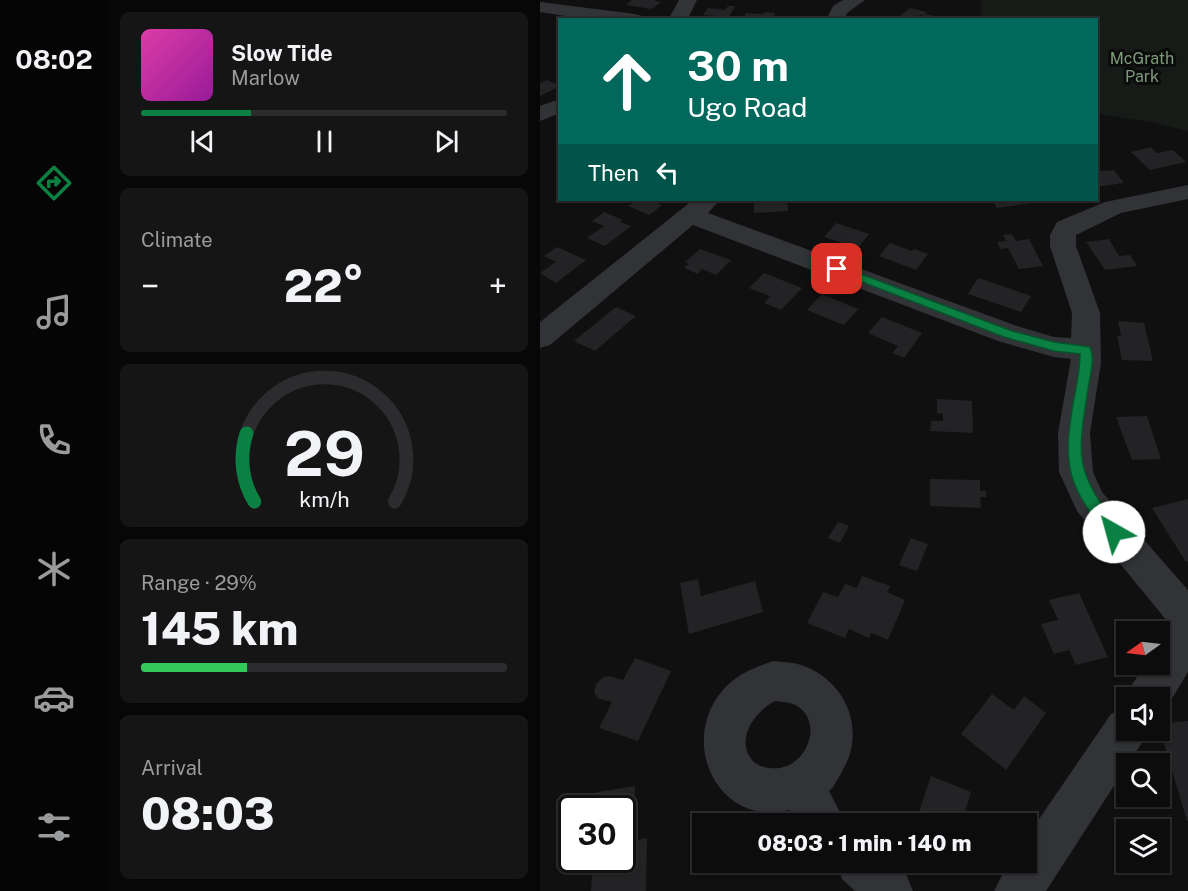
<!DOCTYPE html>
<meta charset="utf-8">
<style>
body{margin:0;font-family:"Public Sans",sans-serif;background:#151516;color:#f1f3f6;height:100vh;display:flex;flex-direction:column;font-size:22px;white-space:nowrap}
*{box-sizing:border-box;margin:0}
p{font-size:20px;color:#9a9b9d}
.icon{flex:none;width:33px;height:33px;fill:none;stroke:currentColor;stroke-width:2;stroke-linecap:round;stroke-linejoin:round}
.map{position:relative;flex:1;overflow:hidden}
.details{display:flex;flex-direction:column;gap:12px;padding:12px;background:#070707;width:432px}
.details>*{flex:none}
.guide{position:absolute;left:18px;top:18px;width:540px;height:183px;border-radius:0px;box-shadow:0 2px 4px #0004,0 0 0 2px #2c2c2e;background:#00695c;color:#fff;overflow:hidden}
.needle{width:39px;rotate:256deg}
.controls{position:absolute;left:576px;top:621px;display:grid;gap:12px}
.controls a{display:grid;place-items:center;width:54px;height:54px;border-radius:0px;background:#0c0c0d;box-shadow:0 2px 4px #0004,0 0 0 2px #2c2c2e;font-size:30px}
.speed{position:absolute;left:18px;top:795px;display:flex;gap:12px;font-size:30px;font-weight:700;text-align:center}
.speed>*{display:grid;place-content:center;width:78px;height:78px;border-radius:50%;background:#0c0c0d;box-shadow:0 2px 4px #0004,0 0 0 2px #2c2c2e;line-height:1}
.speed .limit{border:3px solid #111;border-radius:9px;background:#fff;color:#111}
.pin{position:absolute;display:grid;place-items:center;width:51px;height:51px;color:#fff;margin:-26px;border-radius:12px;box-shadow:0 3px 9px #0006}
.me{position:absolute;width:66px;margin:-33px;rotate:322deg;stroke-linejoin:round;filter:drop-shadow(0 0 4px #0008)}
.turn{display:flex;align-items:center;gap:21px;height:126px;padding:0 30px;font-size:27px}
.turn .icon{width:78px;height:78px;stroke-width:2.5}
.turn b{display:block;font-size:42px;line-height:51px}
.then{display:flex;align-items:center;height:57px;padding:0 30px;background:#0003;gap:12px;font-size:22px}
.big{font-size:45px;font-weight:800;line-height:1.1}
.details .tile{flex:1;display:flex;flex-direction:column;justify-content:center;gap:9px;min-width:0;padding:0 21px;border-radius:9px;background:#151516}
.details .dial{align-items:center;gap:0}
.dial svg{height:156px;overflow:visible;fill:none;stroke:#2c2c2e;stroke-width:7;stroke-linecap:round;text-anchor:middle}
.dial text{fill:#f1f3f6;stroke:none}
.song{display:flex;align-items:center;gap:18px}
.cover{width:72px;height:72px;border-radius:9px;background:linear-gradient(135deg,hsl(320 70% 55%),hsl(300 70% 35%))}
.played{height:6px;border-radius:3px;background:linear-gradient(90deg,#0b8043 30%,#2c2c2e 30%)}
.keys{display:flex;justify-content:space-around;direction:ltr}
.heat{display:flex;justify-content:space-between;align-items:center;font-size:33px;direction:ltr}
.charge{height:9px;border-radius:4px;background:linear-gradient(90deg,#34c759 29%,#2c2c2e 0)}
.trip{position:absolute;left:152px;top:813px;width:345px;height:60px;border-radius:0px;background:#0c0c0d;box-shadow:0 2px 4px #0004,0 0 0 2px #2c2c2e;font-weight:800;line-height:60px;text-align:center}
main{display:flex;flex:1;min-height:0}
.dock{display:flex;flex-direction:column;width:108px;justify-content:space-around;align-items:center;background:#050505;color:#9a9b9d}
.dock .icon{width:42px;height:42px}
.dock .current{color:#0b8043}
.dock b{font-size:27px;color:#f1f3f6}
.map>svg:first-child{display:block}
.green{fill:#171b17}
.building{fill:#232325}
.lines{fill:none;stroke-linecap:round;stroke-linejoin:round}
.minor{fill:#313336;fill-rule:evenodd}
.route{fill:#0b8043;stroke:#07532c;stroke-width:1.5}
.labels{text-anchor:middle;stroke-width:6;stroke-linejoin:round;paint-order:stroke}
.far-park-label{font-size:16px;fill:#7d9b7a;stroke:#0b0b0c}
</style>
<main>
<nav class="dock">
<b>08:02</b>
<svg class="icon current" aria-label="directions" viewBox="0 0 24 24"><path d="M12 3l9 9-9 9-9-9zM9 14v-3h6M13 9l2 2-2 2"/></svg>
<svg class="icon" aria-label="music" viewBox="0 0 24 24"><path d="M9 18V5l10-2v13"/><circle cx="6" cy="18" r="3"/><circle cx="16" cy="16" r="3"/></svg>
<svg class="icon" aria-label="phone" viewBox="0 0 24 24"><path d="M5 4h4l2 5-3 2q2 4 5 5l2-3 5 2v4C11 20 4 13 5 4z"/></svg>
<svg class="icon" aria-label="climate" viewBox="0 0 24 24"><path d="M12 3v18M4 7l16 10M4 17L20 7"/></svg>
<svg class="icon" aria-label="car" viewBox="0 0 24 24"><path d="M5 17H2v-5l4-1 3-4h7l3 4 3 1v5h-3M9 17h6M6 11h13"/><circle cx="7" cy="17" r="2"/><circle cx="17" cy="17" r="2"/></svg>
<svg class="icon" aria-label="filters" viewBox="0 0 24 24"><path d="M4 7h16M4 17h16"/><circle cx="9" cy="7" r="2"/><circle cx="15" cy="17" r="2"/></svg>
</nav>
<section class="details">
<div class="tile">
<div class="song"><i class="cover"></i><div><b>Slow Tide</b><p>Marlow</p></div></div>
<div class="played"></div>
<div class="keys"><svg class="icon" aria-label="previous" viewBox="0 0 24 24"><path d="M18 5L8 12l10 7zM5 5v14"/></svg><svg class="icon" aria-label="pause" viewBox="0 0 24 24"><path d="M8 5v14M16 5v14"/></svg><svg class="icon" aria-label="next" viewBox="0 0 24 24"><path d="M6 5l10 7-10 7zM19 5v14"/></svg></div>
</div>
<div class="tile"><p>Climate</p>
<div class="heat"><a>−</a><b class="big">22°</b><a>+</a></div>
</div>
<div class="tile dial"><svg viewBox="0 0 100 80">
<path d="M14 69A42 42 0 1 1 86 69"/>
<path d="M14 69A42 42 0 0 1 10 34" stroke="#0b8043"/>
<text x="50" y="56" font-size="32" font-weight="700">29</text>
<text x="50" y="72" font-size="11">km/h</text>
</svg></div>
<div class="tile"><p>Range · 29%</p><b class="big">145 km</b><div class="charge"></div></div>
<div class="tile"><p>Arrival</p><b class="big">08:03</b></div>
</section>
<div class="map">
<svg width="648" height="891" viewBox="0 0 648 891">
<rect width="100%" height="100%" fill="#101011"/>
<path class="green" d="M441,0H648V131L612,122L557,114L556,20L441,19Z"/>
<path class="building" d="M92,0H113L121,2L112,9L86,5Z
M188,6H195L189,17L163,15L168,8L185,10Z
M370,8L387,12L385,14L394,16L392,18L380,15L375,20L357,18Z
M224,12L235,13L232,20H202L206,13L223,14Z
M7,80L20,86L0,96V83Z
M611,147L617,153L633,150L646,162L610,170L591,152Z
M556,168L561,171L574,170L584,183L556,187Z
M97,200H124L118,204L122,205L109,215L88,206Z
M214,200H247L248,211L214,213Z
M452,200H499L500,202L457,208Z
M64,212L83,220L80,222L91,226L65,246L47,238L64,226L52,221Z
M296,223L329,234L318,248L284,237Z
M472,234L476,241L489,239L503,266L479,269L468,248L460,249L457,242L466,241L463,235Z
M569,239L579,256L590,255L597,266L565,270L546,242Z
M350,243L372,251L374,249L388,254L376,270L339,256Z
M17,247L46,260L16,283L0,273L16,262L4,256Z
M160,249L191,260L176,275L162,269L158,274L144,268L149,264L145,262Z
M224,273L262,288L241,310L224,303L230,296L209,288Z
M438,278L491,296L481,312L428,294Z
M282,294L318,309L304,325L267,310Z
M76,307L96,316L55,351L34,341Z
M342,317L382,333L364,358L352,353L358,346L328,333Z
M578,321L604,323L613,361L582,360L577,336H581Z
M397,399L432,401L433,433L390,431L391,421H403V414L397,413Z
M607,416L621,459L592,460L576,417Z
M390,479L440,480V491H446V497H440L441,508L390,506Z
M648,499V561L646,562L612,508Z
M298,522L309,526L300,543L288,538Z
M371,538L388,544L377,571L359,565Z
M322,576L350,586L347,592L365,600L348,640L331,633L329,638L309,629L305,638L267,623L283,592L298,597L305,584L317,588Z
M158,579L161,596L215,581L223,612L149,634L140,583Z
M539,593L568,657L536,665L529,650L514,654L501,624L518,620L509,600Z
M95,658L131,671L98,741L59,728L72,702L57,698L54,692L56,684L63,677L69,676L83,680Z
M452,694L474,710L484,696L506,713L466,770L421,734Z
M648,721V821H647L623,740L630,739L625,723Z
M391,776L431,792L421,824H375Z
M95,786L93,841L107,838L106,891H51L53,860H82V808H56L57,792Z"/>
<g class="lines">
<path class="minor" d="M139,0H157L147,20H128Z
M303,0H325L307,13L304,20H286L293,6Z
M0,2L95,14L102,16L104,20H51L0,12Z
M20,99V113L0,121V106Z
M648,185V199L581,213L536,235V246L560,313L561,363L550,433L553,472L562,492L648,590V672L623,713L620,714V698H587L593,683L606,664H620V645L632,627L537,511L519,472L518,433L531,359L514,357L458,341L153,225L10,345L0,348V322L153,200H180L168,213L477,326L514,337L531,338L532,313L510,246V235L517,222L565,202Z
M233,661C242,662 252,662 261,665C298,677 321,715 310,754C306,766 299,777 293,787L289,791L306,824H258L250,810C179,828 138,744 182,691C195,675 214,668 233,661ZM235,701C241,702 248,702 253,704C287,718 267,773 230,768C223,767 218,766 213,761C194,740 215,711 235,701Z
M586,708V730H607L601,744L506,891H454L469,862H486V838L571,714Z
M296,862H354L366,874L373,891H315L302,879Z"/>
</g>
<path class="route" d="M297,265L472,331L514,342L550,347C555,358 551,371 549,383C538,455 532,468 579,528L581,532L579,537L574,539L568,537C529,485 522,470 533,404C536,388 540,371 540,354L514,351L464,337L294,271V266Z"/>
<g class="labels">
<g class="far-park-label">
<text x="602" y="64">McGrath<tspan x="602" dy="18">Park</tspan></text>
</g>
</g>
</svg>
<div class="controls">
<a><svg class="needle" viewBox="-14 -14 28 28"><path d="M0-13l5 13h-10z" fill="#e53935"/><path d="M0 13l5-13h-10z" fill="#9a9b9d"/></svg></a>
<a><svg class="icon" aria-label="sound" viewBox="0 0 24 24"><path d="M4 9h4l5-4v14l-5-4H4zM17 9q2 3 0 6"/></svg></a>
<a><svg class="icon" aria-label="search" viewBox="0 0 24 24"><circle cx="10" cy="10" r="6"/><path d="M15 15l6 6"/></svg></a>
<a><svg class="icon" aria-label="layers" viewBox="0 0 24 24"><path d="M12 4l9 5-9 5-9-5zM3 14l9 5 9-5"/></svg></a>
</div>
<div class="speed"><div class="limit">30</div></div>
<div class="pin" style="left:297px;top:269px;background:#d93025"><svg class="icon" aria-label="arrive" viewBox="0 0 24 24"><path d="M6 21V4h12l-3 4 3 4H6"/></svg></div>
<svg class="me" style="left:574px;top:532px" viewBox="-20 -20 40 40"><circle r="19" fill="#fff"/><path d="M0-13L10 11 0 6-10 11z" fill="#0b8043"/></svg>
<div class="trip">08:03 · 1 min · 140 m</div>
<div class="guide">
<div class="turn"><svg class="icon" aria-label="ahead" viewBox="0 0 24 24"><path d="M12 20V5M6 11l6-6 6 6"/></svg><div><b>30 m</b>Ugo Road</div></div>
<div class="then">Then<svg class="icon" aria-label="left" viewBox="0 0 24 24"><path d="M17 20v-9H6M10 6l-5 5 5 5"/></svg></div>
</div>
</div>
</main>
